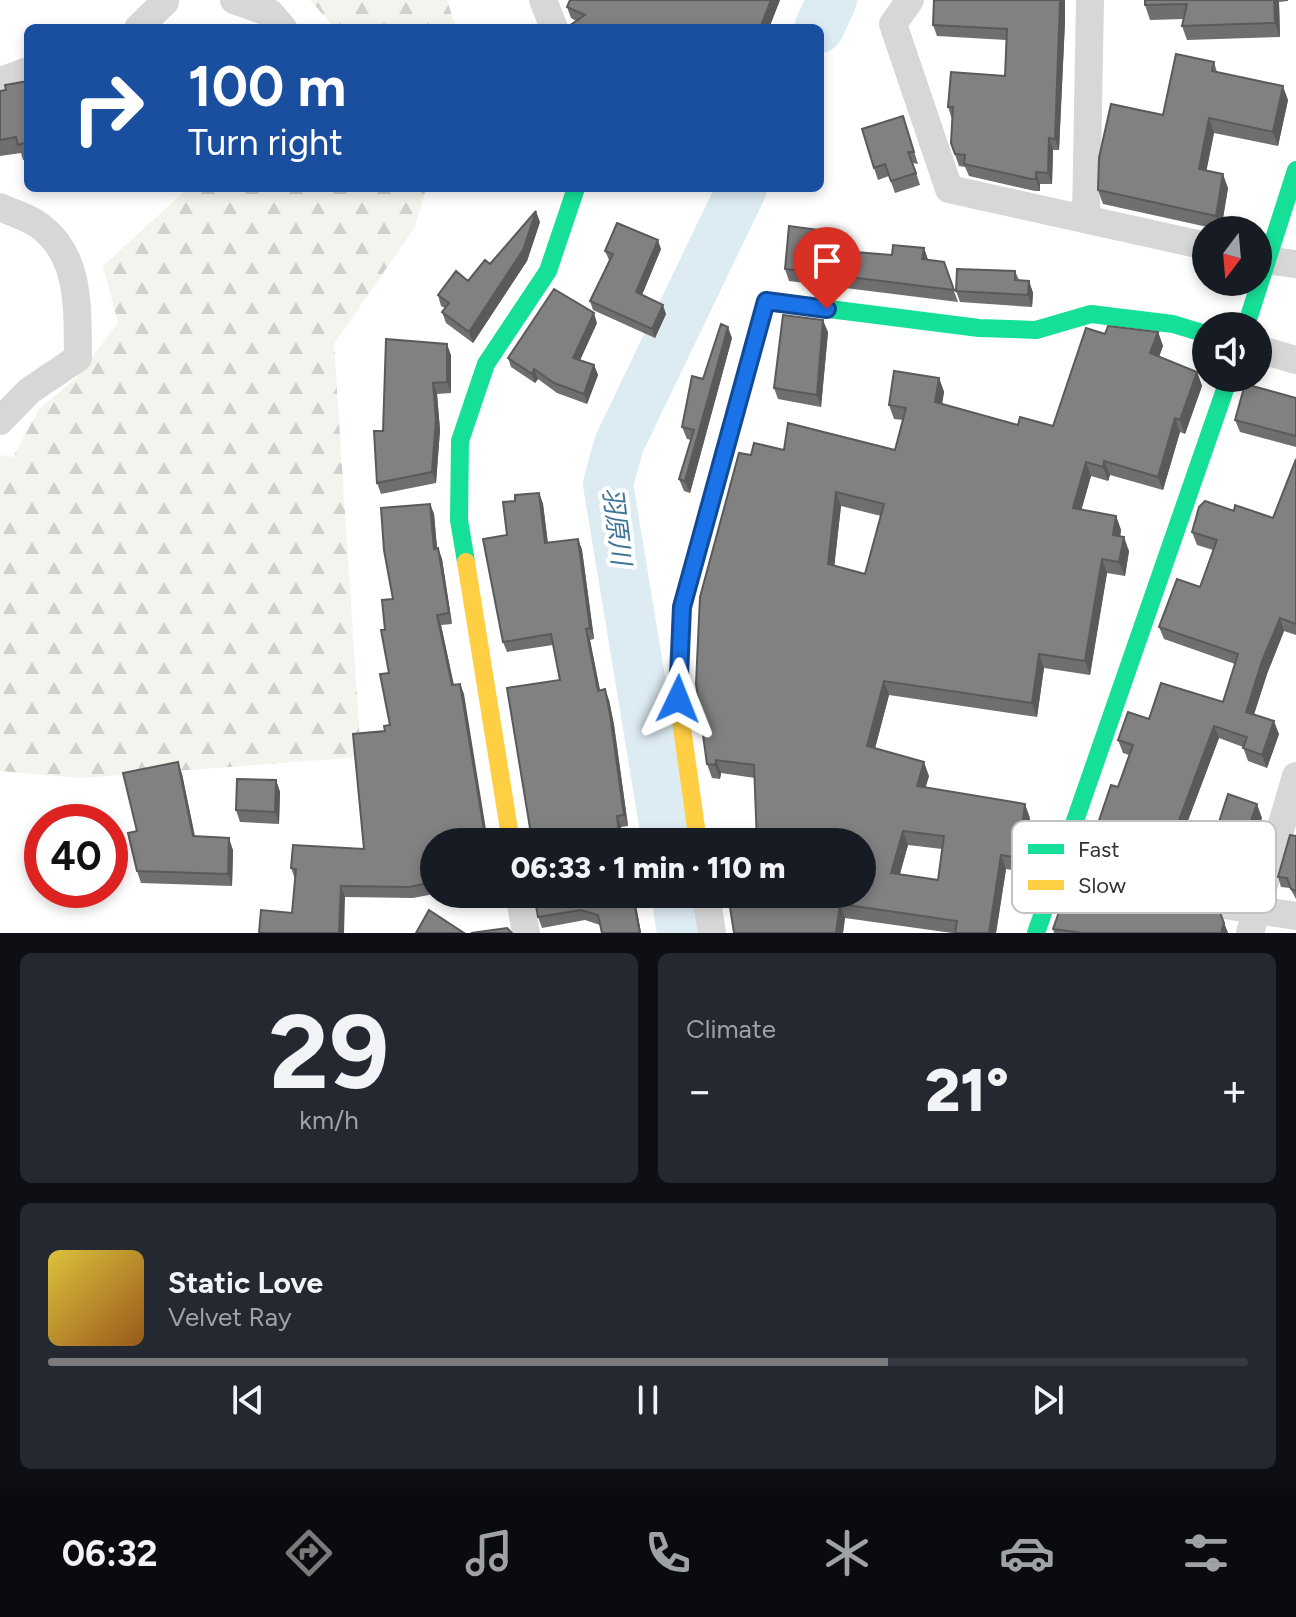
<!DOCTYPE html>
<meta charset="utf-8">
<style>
body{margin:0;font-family:Figtree,"Noto Sans JP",sans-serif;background:#242831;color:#f1f3f6;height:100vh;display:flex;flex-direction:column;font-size:30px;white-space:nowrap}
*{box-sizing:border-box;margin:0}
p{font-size:26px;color:#9ea1a6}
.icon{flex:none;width:44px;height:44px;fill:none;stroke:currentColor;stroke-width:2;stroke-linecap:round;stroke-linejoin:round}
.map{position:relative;height:933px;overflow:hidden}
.panel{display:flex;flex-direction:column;gap:20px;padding:20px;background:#0d0f14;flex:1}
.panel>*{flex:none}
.top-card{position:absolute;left:24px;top:24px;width:800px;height:168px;border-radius:12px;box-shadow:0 4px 12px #0003;background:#1a4fa0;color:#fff;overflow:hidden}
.needle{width:52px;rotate:196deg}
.fabs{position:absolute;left:1192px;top:216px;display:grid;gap:16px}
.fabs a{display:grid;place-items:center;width:80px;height:80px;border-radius:50%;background:#171b24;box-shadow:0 4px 12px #0003;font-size:40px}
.speed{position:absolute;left:24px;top:804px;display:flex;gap:16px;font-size:40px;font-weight:700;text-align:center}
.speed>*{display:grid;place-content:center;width:104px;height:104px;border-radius:50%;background:#171b24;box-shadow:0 4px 12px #0003;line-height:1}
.speed .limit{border:12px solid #d22;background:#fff;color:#111}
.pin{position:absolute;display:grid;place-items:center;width:68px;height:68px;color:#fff;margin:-82px -34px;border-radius:50% 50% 50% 0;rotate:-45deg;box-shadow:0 0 8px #0007}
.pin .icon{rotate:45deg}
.me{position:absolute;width:88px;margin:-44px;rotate:2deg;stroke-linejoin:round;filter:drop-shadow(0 0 6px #0008)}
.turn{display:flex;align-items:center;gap:28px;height:168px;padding:0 32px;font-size:36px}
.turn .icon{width:104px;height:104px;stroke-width:2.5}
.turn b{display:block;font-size:56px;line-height:68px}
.big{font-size:60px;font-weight:800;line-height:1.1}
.panel .widget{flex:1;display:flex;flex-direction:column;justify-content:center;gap:12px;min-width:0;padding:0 28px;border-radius:12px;background:#242831}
.panel .dial{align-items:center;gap:0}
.dial b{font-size:104px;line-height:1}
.song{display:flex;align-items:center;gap:24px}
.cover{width:96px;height:96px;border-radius:12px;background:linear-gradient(135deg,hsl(50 70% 55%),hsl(30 70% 35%))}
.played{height:8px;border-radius:4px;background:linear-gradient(90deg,#7a7a7a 70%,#363941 70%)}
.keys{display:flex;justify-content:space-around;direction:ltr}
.heat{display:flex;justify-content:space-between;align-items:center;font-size:44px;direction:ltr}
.panel .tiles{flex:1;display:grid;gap:20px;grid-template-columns:1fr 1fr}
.widget:last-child{grid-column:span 2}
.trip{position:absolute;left:420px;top:828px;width:456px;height:80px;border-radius:40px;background:#171b24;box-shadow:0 4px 12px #0003;font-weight:800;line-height:80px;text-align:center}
.dock{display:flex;height:128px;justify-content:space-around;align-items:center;background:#090b0e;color:#9ea1a6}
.dock .icon{width:56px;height:56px}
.dock .current{color:#7a7a7a}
.dock b{font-size:36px;color:#f1f3f6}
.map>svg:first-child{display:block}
.forest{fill:url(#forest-firs)}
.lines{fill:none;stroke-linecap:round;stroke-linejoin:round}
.river{stroke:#ddebf3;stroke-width:50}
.street{stroke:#d7d7d7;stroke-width:28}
.fast{stroke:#16e098;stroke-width:18}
.slow{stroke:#ffcf43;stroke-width:18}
.wall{fill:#6f6f6f;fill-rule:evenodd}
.shaded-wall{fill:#5a5a5a}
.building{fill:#818181;stroke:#5a5a5a;stroke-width:2;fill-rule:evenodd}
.route-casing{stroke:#114b97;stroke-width:20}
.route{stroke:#1a73e8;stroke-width:14}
.labels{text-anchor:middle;stroke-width:8;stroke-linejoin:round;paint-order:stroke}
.water-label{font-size:26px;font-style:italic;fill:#3f7597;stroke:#fff}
.key{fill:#fff;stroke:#c2c2c2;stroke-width:2}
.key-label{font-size:22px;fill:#333}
</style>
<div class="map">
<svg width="1296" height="933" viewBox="0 0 1296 933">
<defs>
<pattern id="forest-firs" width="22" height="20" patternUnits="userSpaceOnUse" patternTransform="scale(2)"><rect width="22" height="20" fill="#f1f5ed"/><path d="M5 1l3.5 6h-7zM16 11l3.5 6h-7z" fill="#cfd2cc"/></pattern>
</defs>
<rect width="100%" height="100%" fill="#fff"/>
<path class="forest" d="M310,0H447L456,28H335Z
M188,188H426L415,227L334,344L361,757L81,778L0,771V455L13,457L39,409L76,378L118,323L103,266Z"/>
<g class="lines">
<path class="river" d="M819,28L832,0
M667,842L608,484L619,444L742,188
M676,894L682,933"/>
<path class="street" d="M234,0L270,13L283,28
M543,0L554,28
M910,0L893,24L949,189L1206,246
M138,28L165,2
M0,81L28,71
M0,207C12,213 29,217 40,226C82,257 77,312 78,358L29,391L0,421
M1086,218L1090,0
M1258,259L1296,264
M1258,349L1296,360
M1055,879L1296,916
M519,894L526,933
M706,894L712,933
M1250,933L1296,776"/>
<path class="fast" d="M1246,326L1296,170
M753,349L766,301L979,328L1036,330L1091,314L1173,324L1206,334
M466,562L459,520L460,441L486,364L548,271L576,188
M1036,933L1229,378"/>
<path class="slow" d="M466,562L511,842
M698,842L678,699L682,607L753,349"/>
</g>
<path class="wall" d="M570,0H780L769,28H566L576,21L571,18L567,7Z
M1145,0H1288V1L1279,2L1280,37L1187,40L1182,26L1184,19L1150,20L1145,5Z
M1065,21L1059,150H1053L1052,184H1040V191H1035L969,176L965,167L959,166L951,143L952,119L948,107L1005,76L1006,40L937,36L933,25Z
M1214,62L1217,72L1288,100L1278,146L1214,133L1206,171L1228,188L1221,230L1103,204L1098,190L1163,115Z
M28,81V159L23,160L21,153L0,156V91L6,90Z
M903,116L918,164L913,163L920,185L895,193L889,176L878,180L874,168Z
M540,222L527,261L473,343L446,323L442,312L445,308L441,306L438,295L468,281Z
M819,230L824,242L823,250L892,255L924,248L928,260L944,262L958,302L789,281L785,269Z
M661,249L642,295L666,314L655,338L593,310L590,301L609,260L605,251Z
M1015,271L1019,280L1029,281L1033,293L1032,307L960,302L956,291Z
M597,323L580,360L594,365L598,375L587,404L557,393L538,379L535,383L511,367L508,358Z
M828,332L821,407L778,399L774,388Z
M1158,332L1163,346L1159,357L1197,372L1202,386L1185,434L1180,432L1163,490L1110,475L1108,481L1091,476L1081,510L1116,516L1121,530L1120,537L1129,551L1125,576L1107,573L1090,675L1044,668L1037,717L889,695L875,748L929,776L925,787L1030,818L1023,872L1006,869L996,933H952L845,918L843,933H734L862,894L755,778L721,773L720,779L712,778L707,764L751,455L784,450H895L903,420L894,419L889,405L939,378L944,392L942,404L1018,425L1053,426L1105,334ZM841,506L881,516L865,574L834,566ZM908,845L942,849L938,880L900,874Z
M732,338L690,493L684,491L679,479L691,440L687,439L682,427L703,379Z
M451,355V393L437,394L440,430L436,483L381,494L377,483L383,431Z
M1296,398V447L1240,432L1235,420Z
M1296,459V635L1284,631L1267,674L1254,714L1279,734L1267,768L1248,761L1243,747L1219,738L1166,879L1121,872L1094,863L1089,850L1118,787L1129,755L1123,753L1118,740L1149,719L1223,702L1235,664L1164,639L1159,627L1200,587L1213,550L1197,545L1192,532L1234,511L1273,518Z
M539,493L543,504L548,543L578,539L582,550L594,639L590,640L600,690L609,700L614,725L628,826L621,827L623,842H527L528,840L560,680L553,645L507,652L503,642L515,501Z
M430,504L434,514L437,548H438L442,559L452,624L441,625L454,685L464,694L434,842V894L413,898L345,897L292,913L295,879L291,868L364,849L385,731L390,725L389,673L385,630L393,599Z
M182,774L195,836L233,850L232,886L141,883L137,871V831Z
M276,780L280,792L279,824L240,822L236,810Z
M1262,818L1256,833L1259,841L1244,890L1208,885L1203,872Z
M1296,836V899L1290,888L1281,887L1278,877Z
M534,894H634L641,933L600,925L585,920L542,928L538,917Z
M1150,899L1151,903L1219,910L1228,933H1054L1053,929L1068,907L1128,909Z"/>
<path class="shaded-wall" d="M771,0H780L769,28H761V26Z
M1060,0H1065V21L1059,150L1055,139Z
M1274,0H1278L1279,2L1280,37L1275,23Z
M1283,86L1288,100L1278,146L1273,132Z
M1209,118L1214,133L1204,183L1199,169Z
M1049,138L1053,150L1052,184L1048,173Z
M1036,172L1040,184V191L1036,179Z
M1223,174L1228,188L1221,230L1216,216Z
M536,211L540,222L527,261L473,343L469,332Z
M819,230L824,242L822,261L818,249Z
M658,240L661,249L639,302L636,292Z
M924,248L928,260L922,259Z
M1029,281L1033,293L1032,307L1028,295Z
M663,305L666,314L655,338L652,329Z
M594,313L597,323L577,367L573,358Z
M823,320L828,332L821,407L817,395Z
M728,327L732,338L690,493L685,481Z
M1158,332L1163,346L1155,367L1150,353Z
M447,344L451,355V393L447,382Z
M594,365L598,375L587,404L584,394Z
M534,369L538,379L535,383L532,374Z
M1197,372L1202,386L1185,434L1180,420Z
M939,378L944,392L940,416L935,402Z
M433,383L437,394L440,430L436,483L432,472Z
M1175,418L1180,432L1163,490L1158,477Z
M1104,461L1110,475L1108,481L1103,467Z
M1086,462L1091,476L1078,522L1073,508Z
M836,492L841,506L833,578L828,564Z
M539,493L543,504L549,554L545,543Z
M430,504L434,514L438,559L434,549Z
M1116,516L1121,530L1118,549L1113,535Z
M1124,537L1129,551L1125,576L1119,562Z
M578,539L582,550L594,639L590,628Z
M438,548L442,559L452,624L449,613Z
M1102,559L1107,573L1090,675L1085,661Z
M437,615L441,625L456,696L452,685Z
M1280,618L1284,631L1267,674L1251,724L1246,712L1262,661Z
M586,629L590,640L602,701L598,691Z
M1039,654L1044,668L1037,717L1032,703Z
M884,681L889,695L872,760L867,746Z
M460,684L464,694L488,842L485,836Z
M605,689L609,700L614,725L628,826L624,815Z
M1274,721L1279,734L1267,768L1262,755Z
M1214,726L1219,738L1166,879L1162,866Z
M716,760L721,773L720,779L715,765Z
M178,762L182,774L197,848L193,836Z
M924,762L929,776L922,800L917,786Z
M276,780L280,792L279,824L275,812Z
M1025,804L1030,818L1023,872L1018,858Z
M1257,804L1262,818L1256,833L1259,841L1244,890L1239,876L1249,826Z
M617,816L621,827L623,842H620Z
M903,831L908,845L896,887L891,873Z
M229,838L233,850L232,886L228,874Z
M1001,855L1006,869L996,933H989Z
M341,886L345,897L344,933H339Z
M632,894H634L641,933H640Z
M840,904L845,918L843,933H836Z
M1224,923L1228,933H1221Z"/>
<path class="building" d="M570,0H771L761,26L766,28H566L585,15L567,7Z
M934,0H1060L1055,139L1049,138L1048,173L1036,172V179H1031L964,164L965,155L955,154L951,143L953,107H948L951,72L1005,76L1007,29L933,25Z
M1145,0H1274L1275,23L1182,26L1187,4L1145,5Z
M1176,54L1214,62L1212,71L1283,86L1273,132L1209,118L1199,169L1223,174L1216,216L1098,190L1099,158L1111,104L1163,115Z
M28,81V142L18,145L16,137L0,140V91L6,90L5,85Z
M903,116L914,152H908L916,173L891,181L885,164L874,168L862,129Z
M536,211L523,250L469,332L442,312L449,303L438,295L456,271L468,281L485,260L490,264Z
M617,223L658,240L636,292L663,305L652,329L590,301L613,254L605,251Z
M789,226L819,230L818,249L892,255L893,245L924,248L922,259L944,262L954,290L785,269Z
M957,269L1015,271V280L1029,281L1028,295L956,291Z
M554,289L594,313L573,358L594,365L584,394L554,383L534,369L532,374L508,358Z
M783,315L823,320L817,395L774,388Z
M721,324L728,327L685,481L679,479L694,430L682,427L692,376L703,379Z
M1108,326L1158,332L1150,353L1197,372L1180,420L1175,418L1158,477L1104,461L1103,467L1086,462L1073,508L1116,516L1113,535L1124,537L1119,562L1102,559L1085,661L1039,654L1032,703L884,681L867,746L924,762L917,786L1025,804L1018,858L1001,855L989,933H955L957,921L840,904L836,933H734L729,901L770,894H862V842H757L754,765L716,760L715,765L707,764L696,684L700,597L739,453L751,455L754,443L784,450L788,423L895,450L906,408L889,405L894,371L939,378L935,402L1018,425L1020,417L1053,426L1086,328L1105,334ZM836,492L884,504L865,574L828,564ZM903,831L944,836L938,880L891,873Z
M386,339L447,344V382L433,383L436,419L432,472L377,483L374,431H383Z
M1245,384L1296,398V436L1235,420Z
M1296,459V624L1280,618L1262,661L1246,712L1274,721L1262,755L1243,748L1247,737L1214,726L1162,866L1117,859L1089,850L1111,785L1118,787L1133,745L1118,740L1128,712L1149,719L1161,683L1223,702L1238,654L1159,627L1177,579L1200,587L1217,540L1192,532L1199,507L1205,501L1234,511L1235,505L1273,518Z
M539,493L545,543L578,539L590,628L586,629L598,691L605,689L610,714L624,815L617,816L620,842H527L528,840L530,828L507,688L560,680L551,634L503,642L483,539L507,535L503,502L515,501V495Z
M430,504L434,549L438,548L449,613L437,615L452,685L460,684L485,836L488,842H434V882L409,887L341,886L339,933H259L261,910L292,913L296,869L291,868L293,845L364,849L353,734L385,731L384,726L390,725L380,674L389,673L381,630H385L382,600L393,599L384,550L381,508Z
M178,762L193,836L229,838L228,874L137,871L128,833L137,831L123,773Z
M237,779L276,780L275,812L236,810Z
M1228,794L1257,804L1249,826L1254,827L1239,876L1203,872Z
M1290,835L1296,836V891L1291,889L1287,878L1278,877Z
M534,894H632L640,933H602L598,915L581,910L538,917Z
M1129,896L1150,899L1149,902L1219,910L1224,923L1221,933H1083L1053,929L1061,906L1068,907V902L1128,909Z
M429,910L464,933H416Z
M507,928L512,933H471Z"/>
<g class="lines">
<g class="route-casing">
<path id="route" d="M678,699L682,607L766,301L827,309"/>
</g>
<use href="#route" class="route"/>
</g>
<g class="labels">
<g class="water-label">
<text transform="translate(617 526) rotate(83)" y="9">羽原川</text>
</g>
</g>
<rect x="1012" y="821" width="264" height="92" rx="12" class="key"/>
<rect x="1028" y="844" width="36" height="10" fill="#16e098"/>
<rect x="1028" y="880" width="36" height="10" fill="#ffcf43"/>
<g class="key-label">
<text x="1078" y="857">Fast</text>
<text x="1078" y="893">Slow</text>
</g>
</svg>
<div class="fabs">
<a><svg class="needle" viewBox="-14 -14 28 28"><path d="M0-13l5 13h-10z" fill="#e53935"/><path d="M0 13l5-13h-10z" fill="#9ea1a6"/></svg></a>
<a><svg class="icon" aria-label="sound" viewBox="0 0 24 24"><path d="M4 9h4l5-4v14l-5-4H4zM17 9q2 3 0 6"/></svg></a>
</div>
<div class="speed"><div class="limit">40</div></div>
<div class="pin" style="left:827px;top:309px;background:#d93025"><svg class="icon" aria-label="arrive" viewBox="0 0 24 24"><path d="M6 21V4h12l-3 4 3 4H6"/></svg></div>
<svg class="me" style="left:678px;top:699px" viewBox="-20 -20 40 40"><path d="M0-17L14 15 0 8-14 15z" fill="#1a73e8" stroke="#fff" stroke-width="4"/></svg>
<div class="trip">06:33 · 1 min · 110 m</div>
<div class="top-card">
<div class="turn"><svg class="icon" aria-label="right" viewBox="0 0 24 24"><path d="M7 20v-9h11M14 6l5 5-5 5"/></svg><div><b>100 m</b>Turn right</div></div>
</div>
</div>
<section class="panel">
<div class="tiles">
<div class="widget dial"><b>29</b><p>km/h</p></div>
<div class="widget"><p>Climate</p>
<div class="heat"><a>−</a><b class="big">21°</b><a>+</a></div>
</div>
<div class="widget">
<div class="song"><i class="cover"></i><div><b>Static Love</b><p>Velvet Ray</p></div></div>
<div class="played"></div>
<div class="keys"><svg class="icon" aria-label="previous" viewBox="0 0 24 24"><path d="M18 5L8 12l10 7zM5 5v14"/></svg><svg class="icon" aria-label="pause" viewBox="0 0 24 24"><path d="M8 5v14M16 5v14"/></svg><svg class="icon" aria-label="next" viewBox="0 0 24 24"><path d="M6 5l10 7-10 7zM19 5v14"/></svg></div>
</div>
</div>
</section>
<nav class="dock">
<b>06:32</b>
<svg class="icon current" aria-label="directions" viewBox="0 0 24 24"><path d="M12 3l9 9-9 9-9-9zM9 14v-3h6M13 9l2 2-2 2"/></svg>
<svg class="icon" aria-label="music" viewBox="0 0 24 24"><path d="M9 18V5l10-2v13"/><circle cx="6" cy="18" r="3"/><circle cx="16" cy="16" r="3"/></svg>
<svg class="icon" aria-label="phone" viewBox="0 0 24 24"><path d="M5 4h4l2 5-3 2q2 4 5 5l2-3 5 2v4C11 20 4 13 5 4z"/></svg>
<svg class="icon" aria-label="climate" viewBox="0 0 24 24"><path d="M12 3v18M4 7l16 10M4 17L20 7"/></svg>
<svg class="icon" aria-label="car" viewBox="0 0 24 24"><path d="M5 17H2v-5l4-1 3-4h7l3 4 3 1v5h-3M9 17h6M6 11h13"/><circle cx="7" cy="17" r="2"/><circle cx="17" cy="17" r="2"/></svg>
<svg class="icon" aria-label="filters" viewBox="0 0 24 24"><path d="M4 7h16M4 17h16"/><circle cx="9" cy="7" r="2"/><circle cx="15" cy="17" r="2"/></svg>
</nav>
